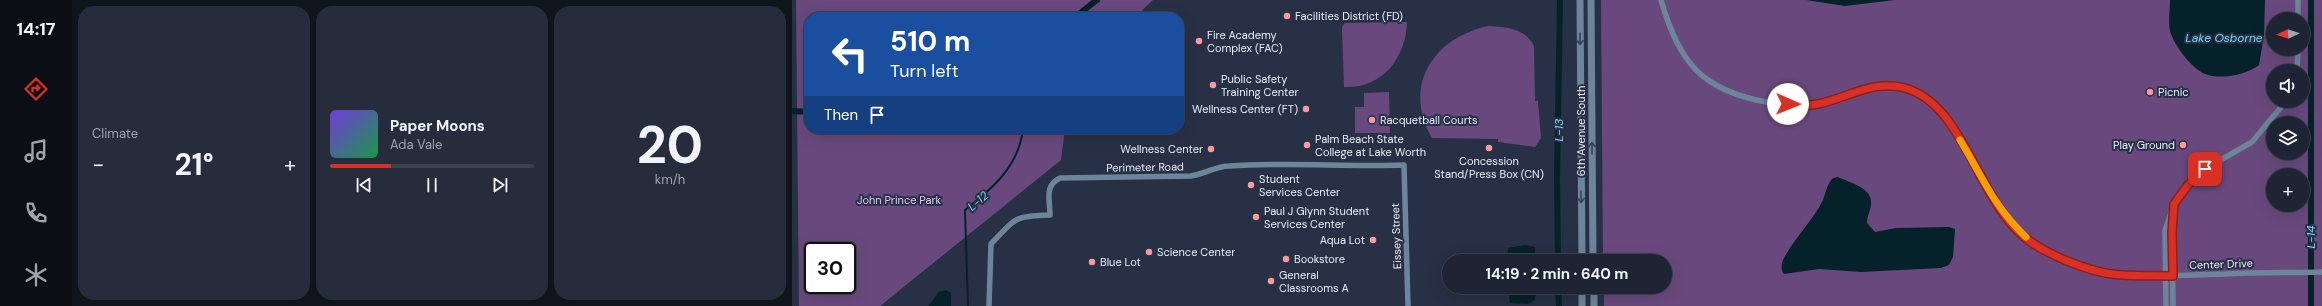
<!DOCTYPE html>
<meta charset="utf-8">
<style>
body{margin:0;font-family:"DM Sans",sans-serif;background:#262c3c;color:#f1f3f6;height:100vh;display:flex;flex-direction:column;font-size:15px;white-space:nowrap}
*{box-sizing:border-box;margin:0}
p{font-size:13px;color:#a1a4ac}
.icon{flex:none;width:22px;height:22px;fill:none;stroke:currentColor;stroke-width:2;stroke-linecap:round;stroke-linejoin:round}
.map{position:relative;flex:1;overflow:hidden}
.sheet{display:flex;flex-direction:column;gap:6px;padding:6px;background:#10141d;width:720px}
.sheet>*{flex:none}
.top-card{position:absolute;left:12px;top:12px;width:380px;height:122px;border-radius:16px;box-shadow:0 4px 16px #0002,0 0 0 1px #3c414f;background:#1a4fa0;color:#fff;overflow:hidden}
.needle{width:26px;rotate:267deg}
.controls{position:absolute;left:1474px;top:12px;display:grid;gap:8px}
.controls a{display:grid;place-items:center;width:44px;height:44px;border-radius:50%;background:#1e2434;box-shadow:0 4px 16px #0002,0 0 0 1px #3c414f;font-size:20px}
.speed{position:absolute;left:12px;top:242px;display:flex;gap:8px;font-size:20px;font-weight:700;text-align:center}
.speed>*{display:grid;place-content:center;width:52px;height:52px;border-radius:50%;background:#1e2434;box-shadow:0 4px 16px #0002,0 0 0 1px #3c414f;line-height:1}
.speed .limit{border:2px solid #111;border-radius:6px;background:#fff;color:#111}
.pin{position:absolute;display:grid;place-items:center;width:34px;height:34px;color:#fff;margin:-17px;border-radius:8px;box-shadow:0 2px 6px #0006}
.me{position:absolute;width:44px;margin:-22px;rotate:91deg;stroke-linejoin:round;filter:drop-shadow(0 0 3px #0008)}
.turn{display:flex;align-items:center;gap:14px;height:84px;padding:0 20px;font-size:18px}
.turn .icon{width:52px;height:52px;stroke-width:2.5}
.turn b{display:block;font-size:28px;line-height:34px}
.then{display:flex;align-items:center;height:38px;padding:0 20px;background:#0003;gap:8px;font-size:15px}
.big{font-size:30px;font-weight:700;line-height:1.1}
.sheet .card{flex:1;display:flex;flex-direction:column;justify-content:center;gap:6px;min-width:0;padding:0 14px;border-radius:16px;background:#262c3c}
.sheet .dial{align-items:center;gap:0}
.dial b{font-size:52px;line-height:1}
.song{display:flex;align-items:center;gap:12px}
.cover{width:48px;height:48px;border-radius:6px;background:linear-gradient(135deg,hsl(260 70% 55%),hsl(140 70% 35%))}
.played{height:4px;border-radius:2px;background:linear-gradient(90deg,#d93025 30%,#3c414f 30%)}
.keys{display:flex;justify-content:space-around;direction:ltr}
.heat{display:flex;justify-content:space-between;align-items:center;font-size:22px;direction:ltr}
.sheet .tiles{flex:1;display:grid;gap:6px;grid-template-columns:repeat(3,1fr)}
.trip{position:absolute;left:650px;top:254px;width:230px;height:40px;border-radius:20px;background:#1e2434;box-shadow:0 4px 16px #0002,0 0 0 1px #3c414f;font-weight:700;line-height:40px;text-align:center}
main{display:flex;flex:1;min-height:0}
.tabs{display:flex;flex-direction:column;width:72px;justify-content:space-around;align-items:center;background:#0c0e15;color:#a1a4ac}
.tabs .icon{width:28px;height:28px}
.tabs .current{color:#d93025}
.tabs b{font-size:18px;color:#f1f3f6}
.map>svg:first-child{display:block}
.green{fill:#69497d;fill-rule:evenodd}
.water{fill:#05212a}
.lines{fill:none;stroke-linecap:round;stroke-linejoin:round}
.stream{stroke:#05212a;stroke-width:2}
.canal{stroke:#05212a;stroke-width:6}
.minor{stroke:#6d859a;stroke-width:5.5}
.tertiary{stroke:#6d859a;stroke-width:7}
.oneway{stroke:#364156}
.route-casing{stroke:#8d1f18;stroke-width:10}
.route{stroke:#d93025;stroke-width:7}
.slow{stroke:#f59e0b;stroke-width:7}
.poi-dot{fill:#f59b9e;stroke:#283045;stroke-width:1.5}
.labels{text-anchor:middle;stroke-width:4;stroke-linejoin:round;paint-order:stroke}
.poi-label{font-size:11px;fill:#e7edfb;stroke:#283045;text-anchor:start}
.street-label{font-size:11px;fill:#e7edfb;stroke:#283045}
.park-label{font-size:11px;fill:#e3c6f8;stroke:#283045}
.water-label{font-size:12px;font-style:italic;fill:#78d5f6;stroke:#283045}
</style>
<main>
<nav class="tabs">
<b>14:17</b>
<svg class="icon current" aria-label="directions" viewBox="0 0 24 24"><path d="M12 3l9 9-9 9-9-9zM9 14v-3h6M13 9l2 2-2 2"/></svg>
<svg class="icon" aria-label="music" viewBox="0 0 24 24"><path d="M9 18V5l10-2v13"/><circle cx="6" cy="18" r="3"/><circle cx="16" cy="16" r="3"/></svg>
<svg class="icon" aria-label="phone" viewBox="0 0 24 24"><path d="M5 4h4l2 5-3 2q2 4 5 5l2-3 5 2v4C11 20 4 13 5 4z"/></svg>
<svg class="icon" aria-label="climate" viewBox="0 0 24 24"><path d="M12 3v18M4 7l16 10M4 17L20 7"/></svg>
</nav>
<section class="sheet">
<div class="tiles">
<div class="card"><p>Climate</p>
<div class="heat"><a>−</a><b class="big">21°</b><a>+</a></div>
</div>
<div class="card">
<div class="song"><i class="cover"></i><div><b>Paper Moons</b><p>Ada Vale</p></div></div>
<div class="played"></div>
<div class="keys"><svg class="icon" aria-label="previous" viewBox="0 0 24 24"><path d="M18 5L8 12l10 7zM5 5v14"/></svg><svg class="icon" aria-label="pause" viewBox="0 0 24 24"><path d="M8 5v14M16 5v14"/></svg><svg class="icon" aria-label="next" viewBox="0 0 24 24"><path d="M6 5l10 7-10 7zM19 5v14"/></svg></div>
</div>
<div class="card dial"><b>20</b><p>km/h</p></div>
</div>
</section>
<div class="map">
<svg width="1530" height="306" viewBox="0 0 1530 306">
<rect width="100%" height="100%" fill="#283045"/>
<path class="green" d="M4,0H361L343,17H17V129H273L269,160L88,306H7ZM21,251H55V285H21Z
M809,0H1530V306H812V287H873V261H811ZM1481,19H1511V49H1481ZM1481,71H1511V101H1481ZM1481,123H1511V153H1481ZM1481,175H1511V205H1481Z
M615,22C614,58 590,89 552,87L550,27L553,23Z
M696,26C714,27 733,28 742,46L743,101H746L749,138L743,147L706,142V139L640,138C610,86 641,38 696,26Z
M597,92L598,133H563V107H572V93Z"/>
<path class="water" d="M1014,0H1103L1053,6Z
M1378,0H1473L1472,35L1467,65C1454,75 1429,80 1413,74C1399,68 1382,45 1378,31C1376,22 1378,9 1378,0Z
M1046,177C1056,182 1078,187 1079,201C1080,208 1075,215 1075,223L1083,232L1104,228L1157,227L1163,229L1161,257L1157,265L1149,268L1069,272L1027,269L992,274C989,270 989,265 991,260C1002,238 1020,222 1031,200C1034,192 1035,184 1041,178Z
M733,245L743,247V261H715L716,248Z
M716,287H745L743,300L736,304L718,303Z
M154,290L159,293V306H136L147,292Z"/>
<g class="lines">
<path class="stream" d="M176,306L173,210C200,189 227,166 231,129"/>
<path class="canal" d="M283,17L305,0
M0,111L17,112
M766,261L765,177L768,0
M766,287L767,306
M1519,306V0"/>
<path class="minor" d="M869,0C887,62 909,90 974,102C990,105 1009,107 1026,104C1056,98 1082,77 1115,89C1158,103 1175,153 1195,190C1217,231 1250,253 1294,267C1302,269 1312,273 1321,274C1358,278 1396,275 1433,274C1466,272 1498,273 1530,272
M1506,0V19
M1505,71L1506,49
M197,306L199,244C224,218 221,216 258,215C258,199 252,186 268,178L399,176C413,174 424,166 437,166C496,162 554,167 612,165L616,306
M1374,306L1373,231L1382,203L1396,185L1413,169L1460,142L1494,101
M1381,306L1380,233L1382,206"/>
<path class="tertiary" d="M788,0L790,261
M799,0L801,261
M790,287V306
M802,287V306"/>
</g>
<defs><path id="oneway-shaft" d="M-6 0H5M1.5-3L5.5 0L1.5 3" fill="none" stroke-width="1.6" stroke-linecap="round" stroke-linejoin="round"/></defs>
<g class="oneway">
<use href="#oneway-shaft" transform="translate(788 39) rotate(90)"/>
<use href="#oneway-shaft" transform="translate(800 148) rotate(-90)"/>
<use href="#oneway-shaft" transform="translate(789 197) rotate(89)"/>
</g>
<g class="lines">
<g class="route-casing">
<path id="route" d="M996,104C1005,105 1016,106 1026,104C1056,98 1081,79 1113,88C1174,105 1186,206 1239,242C1259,256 1296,271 1320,274C1340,277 1361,275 1381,276L1380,232L1382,204L1396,185L1413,169"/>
</g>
<use href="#route" class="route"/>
<path class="slow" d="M1168,140C1190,176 1202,207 1234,237"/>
</g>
<g class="poi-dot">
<circle cx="495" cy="16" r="4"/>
<circle cx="407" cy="41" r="4"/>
<circle cx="421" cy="85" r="4"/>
<circle cx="1358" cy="92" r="4"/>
<circle cx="514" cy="109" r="4"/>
<circle cx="580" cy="120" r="4"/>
<circle cx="515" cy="145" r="4"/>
<circle cx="1391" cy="145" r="4"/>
<circle cx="697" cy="148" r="4"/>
<circle cx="419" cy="149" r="4"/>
<circle cx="459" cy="185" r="4"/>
<circle cx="464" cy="217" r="4"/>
<circle cx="581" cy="240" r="4"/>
<circle cx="357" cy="252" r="4"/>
<circle cx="494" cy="259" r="4"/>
<circle cx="300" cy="262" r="4"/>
<circle cx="479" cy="281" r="4"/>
</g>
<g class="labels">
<g class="poi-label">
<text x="503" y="20">Facilities District (FD)</text>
<text x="415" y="39">Fire Academy<tspan x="415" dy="13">Complex (FAC)</tspan></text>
<text x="429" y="83">Public Safety<tspan x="429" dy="13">Training Center</tspan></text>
<text x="1366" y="96">Picnic</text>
<text x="506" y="113" text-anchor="end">Wellness Center (FT)</text>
<text x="588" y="124">Racquetball Courts</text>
<text x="523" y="143">Palm Beach State<tspan x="523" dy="13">College at Lake Worth</tspan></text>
<text x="1383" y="149" text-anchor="end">Play Ground</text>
<text x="411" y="153" text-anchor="end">Wellness Center</text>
<text x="697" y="165" text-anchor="middle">Concession<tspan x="697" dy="13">Stand/Press Box (CN)</tspan></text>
<text x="467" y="183">Student<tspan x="467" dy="13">Services Center</tspan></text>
<text x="472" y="215">Paul J Glynn Student<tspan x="472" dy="13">Services Center</tspan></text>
<text x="573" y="244" text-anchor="end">Aqua Lot</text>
<text x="365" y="256">Science Center</text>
<text x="502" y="263">Bookstore</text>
<text x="308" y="266">Blue Lot</text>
<text x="487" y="279">General<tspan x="487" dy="13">Classrooms A</tspan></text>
</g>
<g class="street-label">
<text transform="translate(789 131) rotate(-90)" y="4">6th Avenue South</text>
<text transform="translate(353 167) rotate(-1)" y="4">Perimeter Road</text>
<text transform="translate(604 236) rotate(-92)" y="4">Eissey Street</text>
<text transform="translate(1429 264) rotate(-2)" y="4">Center Drive</text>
</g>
<g class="park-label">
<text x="107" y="204">John Prince Park</text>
</g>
<g class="water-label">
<text x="1432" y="42">Lake Osborne</text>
<text transform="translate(767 130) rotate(-90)" y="4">L-13</text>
<text transform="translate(186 201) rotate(-41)" y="4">L-12</text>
<text transform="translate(1519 237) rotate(-90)" y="4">L-14</text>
</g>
</g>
</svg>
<div class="controls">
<a><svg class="needle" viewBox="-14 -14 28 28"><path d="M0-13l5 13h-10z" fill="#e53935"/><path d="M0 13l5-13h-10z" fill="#a1a4ac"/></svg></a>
<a><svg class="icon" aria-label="sound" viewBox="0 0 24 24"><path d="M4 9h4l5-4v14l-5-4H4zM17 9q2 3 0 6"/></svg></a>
<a><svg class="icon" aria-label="layers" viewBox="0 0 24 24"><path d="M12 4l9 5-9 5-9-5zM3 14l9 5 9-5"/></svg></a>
<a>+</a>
</div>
<div class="speed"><div class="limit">30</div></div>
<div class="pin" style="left:1413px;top:169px;background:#d93025"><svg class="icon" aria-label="arrive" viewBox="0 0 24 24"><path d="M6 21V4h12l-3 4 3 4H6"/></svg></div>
<svg class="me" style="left:996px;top:104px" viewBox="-20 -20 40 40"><circle r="19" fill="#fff"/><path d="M0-13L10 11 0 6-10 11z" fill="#d93025"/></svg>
<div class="trip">14:19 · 2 min · 640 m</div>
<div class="top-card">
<div class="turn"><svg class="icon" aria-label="left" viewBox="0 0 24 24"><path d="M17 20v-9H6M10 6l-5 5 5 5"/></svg><div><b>510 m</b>Turn left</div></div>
<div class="then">Then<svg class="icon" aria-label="arrive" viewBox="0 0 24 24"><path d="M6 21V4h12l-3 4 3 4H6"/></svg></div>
</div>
</div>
</main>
